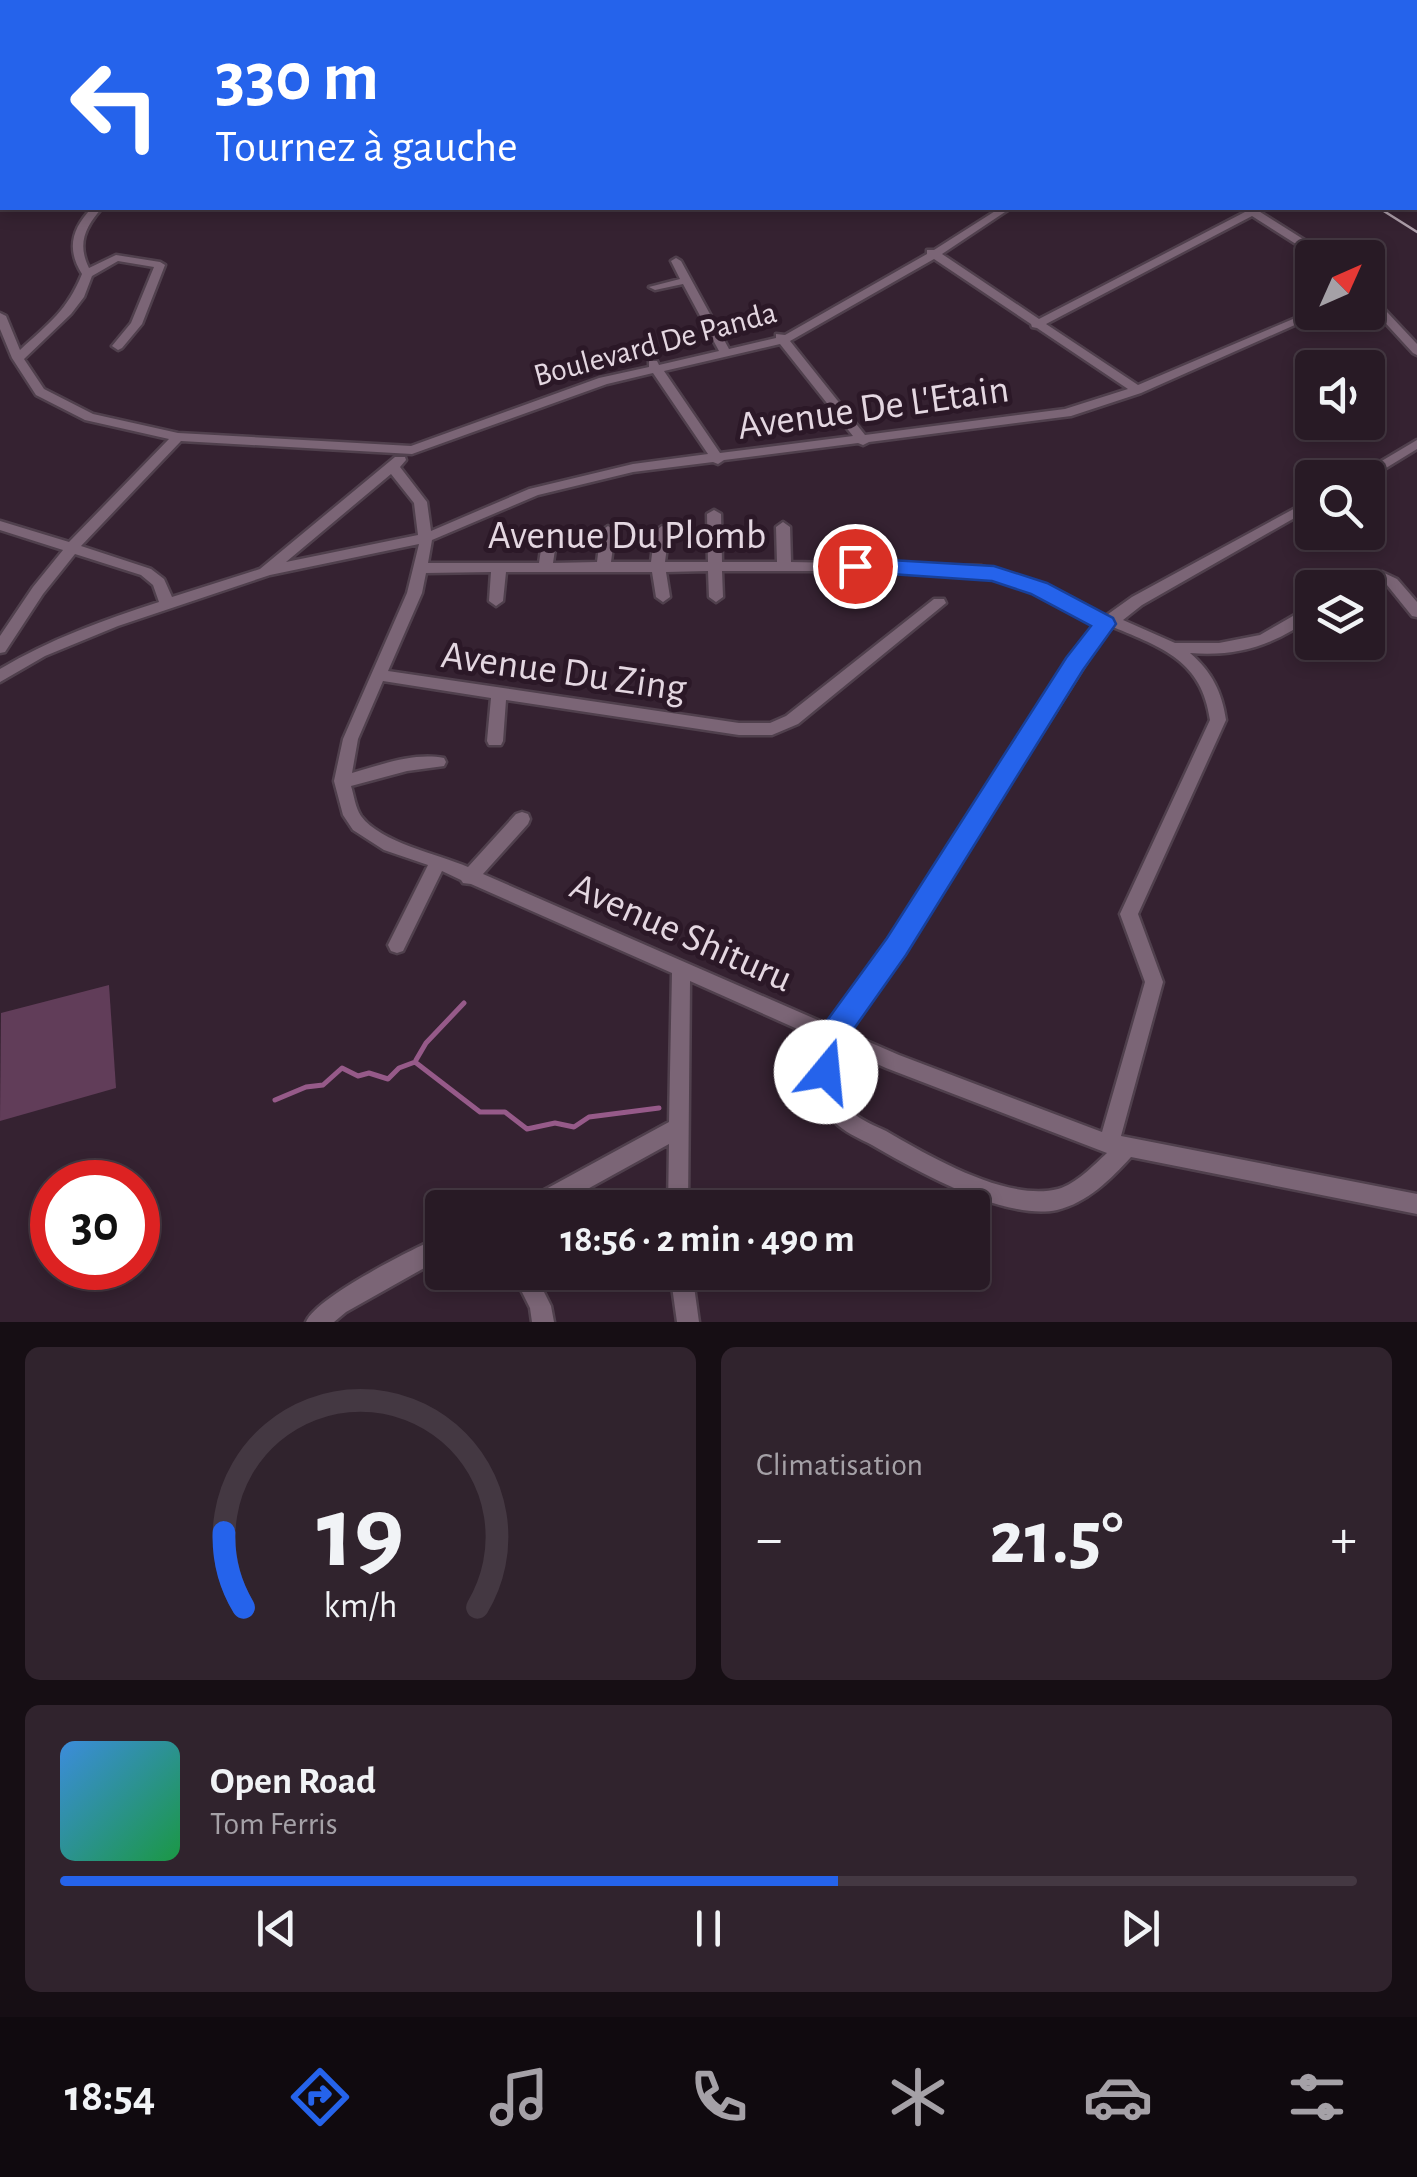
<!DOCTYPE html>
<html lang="fr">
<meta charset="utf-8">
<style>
body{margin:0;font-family:"Alegreya Sans",sans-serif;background:#30232d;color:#f1f3f6;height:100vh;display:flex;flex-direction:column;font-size:38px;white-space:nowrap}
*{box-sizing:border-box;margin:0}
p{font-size:32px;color:#a5a1a7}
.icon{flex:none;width:55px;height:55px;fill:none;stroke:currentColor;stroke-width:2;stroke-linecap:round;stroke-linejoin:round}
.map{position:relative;height:1322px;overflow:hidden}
.panel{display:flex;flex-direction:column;gap:25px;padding:25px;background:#160e14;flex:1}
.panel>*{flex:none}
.banner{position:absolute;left:0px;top:0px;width:1418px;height:210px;box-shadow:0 5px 15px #0003,0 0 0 2px #443842;background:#2563eb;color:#fff;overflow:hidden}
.needle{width:65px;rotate:45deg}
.tools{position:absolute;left:1295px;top:240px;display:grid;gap:20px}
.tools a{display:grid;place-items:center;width:90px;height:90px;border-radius:10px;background:#281a25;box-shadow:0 5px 15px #0003,0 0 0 2px #443842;font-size:50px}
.speed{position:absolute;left:30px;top:1160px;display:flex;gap:20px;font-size:50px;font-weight:700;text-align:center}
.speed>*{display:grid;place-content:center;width:130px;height:130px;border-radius:50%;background:#281a25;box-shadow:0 5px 15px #0003,0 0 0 2px #443842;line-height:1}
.speed .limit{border:15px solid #d22;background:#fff;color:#111}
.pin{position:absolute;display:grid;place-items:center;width:85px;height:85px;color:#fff;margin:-42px;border:5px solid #fff;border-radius:50%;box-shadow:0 2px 10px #0007}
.me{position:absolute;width:110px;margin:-55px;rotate:17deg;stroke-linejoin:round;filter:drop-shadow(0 0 8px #0008)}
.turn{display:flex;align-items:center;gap:35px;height:210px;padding:0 50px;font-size:45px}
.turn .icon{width:130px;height:130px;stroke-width:2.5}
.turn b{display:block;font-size:70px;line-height:85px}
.big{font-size:75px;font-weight:700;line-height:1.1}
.panel .widget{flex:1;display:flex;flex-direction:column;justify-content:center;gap:15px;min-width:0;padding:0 35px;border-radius:15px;background:#30232d}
.panel .dial{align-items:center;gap:0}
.dial svg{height:260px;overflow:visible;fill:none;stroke:#443842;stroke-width:7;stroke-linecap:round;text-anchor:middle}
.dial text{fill:#f1f3f6;stroke:none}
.song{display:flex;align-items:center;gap:30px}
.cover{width:120px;height:120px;border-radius:15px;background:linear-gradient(135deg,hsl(210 70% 55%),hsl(140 70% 35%))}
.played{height:10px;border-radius:5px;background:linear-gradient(90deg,#2563eb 60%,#443842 60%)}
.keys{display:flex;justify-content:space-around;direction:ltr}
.heat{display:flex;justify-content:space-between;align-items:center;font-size:55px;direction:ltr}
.panel .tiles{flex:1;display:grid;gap:25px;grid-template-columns:1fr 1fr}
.widget:last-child{grid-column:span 2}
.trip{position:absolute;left:425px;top:1190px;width:565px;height:100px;border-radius:10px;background:#281a25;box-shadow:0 5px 15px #0003,0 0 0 2px #443842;font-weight:700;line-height:100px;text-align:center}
.menu{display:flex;height:160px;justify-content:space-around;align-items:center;background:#100a0f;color:#a5a1a7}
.menu .icon{width:70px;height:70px}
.menu .active{color:#2563eb}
.menu b{font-size:45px;color:#f1f3f6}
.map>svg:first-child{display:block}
.green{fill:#613d59}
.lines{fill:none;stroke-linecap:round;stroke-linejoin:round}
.stream{stroke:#965a89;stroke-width:5}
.minor-casing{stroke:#50404d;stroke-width:5}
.minor{fill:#7b6576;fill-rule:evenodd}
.rail{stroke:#ad9ea9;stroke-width:2.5}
.route{fill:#2563eb;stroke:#184099;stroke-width:2.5}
.labels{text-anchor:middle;stroke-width:10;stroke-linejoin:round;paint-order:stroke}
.far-street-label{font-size:32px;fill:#e4d7e1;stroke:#2b1827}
.street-label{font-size:40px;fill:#e4d7e1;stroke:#2b1827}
</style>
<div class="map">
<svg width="1417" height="1322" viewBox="0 0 1417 1322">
<rect width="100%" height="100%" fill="#352231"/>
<path class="green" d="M109,985L116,1088L0,1121L1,1013Z"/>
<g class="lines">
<path class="stream" d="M416,1060L426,1043L464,1003
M275,1100L306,1087L323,1085L342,1068L358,1076L369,1073L388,1079L399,1068L415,1062L480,1112H505L527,1129L555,1123L574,1127L589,1117L659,1108"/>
<g class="minor-casing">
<path id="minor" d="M0,0H9L11,2L0,3Z
M486,0H520L522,2H491Z
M640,0H660L655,2H638Z
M664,0H673L675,2H666Z
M859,0H872L874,2H863Z
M1014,0H1029L1031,2H1018Z
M1148,0H1156V2H1148Z
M1246,0H1254V2H1246Z
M1307,0H1315L1316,2H1308Z
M1374,0H1383L1381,2H1372Z
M2,147V154L0,155V148Z
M92,208H102C85,227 77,244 89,268L116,255L160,262L165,265L142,324L122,348L118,350L112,346L131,323L154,267L118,261L92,276L84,297L71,314L24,359L44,389L93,414L178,433L411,446L599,378L649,367V361H657L659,365L719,351L683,284L655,290L649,287L680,279L671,261L676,258L681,261L729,349L776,338V334L785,335L927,254V250H934L1000,208H1011L942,254L1039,319L1245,212L1241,208L1257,210L1330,256L1331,258H1318L1252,216L1046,324L1138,385L1312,311L1324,312L1141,393L1071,416L869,442L863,445L858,443L724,460L718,464L713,462L633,472L538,495L432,540L428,563H539L543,536L550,531L557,536L553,563L597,562L601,531L608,526L615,531L611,562H651L655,531L662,526L669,531L665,562H708L707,514L714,510L721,514L722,562H777L776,527L783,522L790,527L791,562L981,566L1044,585L1104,617L1132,597L1312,499V508L1142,605L1123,620L1175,643H1219L1260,635L1312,605V617C1275,645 1237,657 1190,653C1212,672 1222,692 1226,720L1138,914L1163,982L1121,1136L1417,1194V1214L1131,1157C1111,1179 1087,1203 1057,1210C1005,1221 917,1171 872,1145C861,1139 848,1134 839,1126C815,1106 814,1067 822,1040L690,981L688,1208H668L669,1144L553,1208H521L524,1201L669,1122L672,973L471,884L463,883L461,880L442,871L403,951L397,953L391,951L388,945L428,865L384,850L353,830L343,815L334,781L343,739L407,593L419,544L270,575L118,626L45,656L0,682V669C50,639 104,620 159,602L153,585L141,575L75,554L43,594L5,652L0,653V636L33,587L63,550L0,530V521L69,542L169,439L85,420L36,395L12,358L0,329V313L6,316L20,350C49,323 67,311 82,274C66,249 72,228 92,208ZM934,259L1031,324L1032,327L1037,328L1128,389L1065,409L865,435L790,341ZM780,344L853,436L720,453L664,371ZM653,373L708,454L633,464L529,489L431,531L427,502L400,467L406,460L405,457H395L260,569L172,597L164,579L151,569L81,546L181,441L412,454L607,384ZM391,474L414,503L418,535L286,562ZM708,571L709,597L716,602L723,597L722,571H855L981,576L1034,591L1096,626L891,940L829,1025L483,874L528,824L530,819L528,814L522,812L516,814L468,867C438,854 381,843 361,816C355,807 354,795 351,786L407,771L444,766L446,762L444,758C414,752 380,765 352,773L358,739L383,681L491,698L487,741L489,745H501L503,741L506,700L739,735H772L798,724L946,603L944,599H934L786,716L770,723H739L388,671L422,593L426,573L491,572L489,601L496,606L503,601L506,572H652L656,597L663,602L670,597L666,572ZM1113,627C1163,648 1202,661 1210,720L1120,914L1145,982L1102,1132L899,1055L846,1032L903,952L1104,635ZM839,1047L886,1068L1107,1153C1093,1166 1076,1184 1058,1189C1007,1202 929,1156 886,1131C875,1126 861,1120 852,1112C834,1097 835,1069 839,1047Z
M1368,295L1372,296L1417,344V355L1413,353L1368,304Z
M1417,440V449L1368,479L1353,478Z
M1382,572L1397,579L1417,602V617L1412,616L1387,585L1381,582L1365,588H1341L1343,585Z
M442,1236V1258L346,1312L334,1322H306C316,1297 414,1248 442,1236Z
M512,1272H534L551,1306L554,1322H532L530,1308Z
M670,1272H692L699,1322H677Z"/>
</g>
<use href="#minor" class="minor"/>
<path class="rail" d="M1379,208L1417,232"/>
</g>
<path class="route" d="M855,558L994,566L1047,583L1113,618L1116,624L1083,670L906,955L846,1040L836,1082L826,1086L815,1082L811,1072L823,1026L887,938L1066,658L1091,626L1031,594L992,581L847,571L844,566Z"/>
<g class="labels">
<g class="far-street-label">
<text transform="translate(655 343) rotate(-15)" y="11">Boulevard De Panda</text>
</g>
<g class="street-label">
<text transform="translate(873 406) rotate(-8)" y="14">Avenue De L'Etain</text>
<text x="627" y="548">Avenue Du Plomb</text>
<text transform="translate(564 670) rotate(8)" y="14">Avenue Du Zing</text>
<text transform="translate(682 931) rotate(24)" y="14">Avenue Shituru</text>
</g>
</g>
</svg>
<div class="tools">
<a><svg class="needle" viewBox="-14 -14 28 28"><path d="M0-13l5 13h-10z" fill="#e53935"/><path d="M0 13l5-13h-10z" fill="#a5a1a7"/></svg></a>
<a><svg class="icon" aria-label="sound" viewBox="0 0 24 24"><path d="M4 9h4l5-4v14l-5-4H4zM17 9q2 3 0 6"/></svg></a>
<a><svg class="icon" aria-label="search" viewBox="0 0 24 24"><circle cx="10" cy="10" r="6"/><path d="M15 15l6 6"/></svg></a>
<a><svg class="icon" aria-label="layers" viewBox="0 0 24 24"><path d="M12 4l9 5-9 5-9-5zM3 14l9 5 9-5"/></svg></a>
</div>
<div class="speed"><div class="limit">30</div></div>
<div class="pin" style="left:855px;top:566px;background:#d93025"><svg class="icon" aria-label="arrive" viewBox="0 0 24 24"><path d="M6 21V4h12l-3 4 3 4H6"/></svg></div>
<svg class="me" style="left:826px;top:1072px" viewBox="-20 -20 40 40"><circle r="19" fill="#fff"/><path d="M0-13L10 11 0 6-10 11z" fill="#2563eb"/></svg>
<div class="trip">18:56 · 2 min · 490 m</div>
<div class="banner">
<div class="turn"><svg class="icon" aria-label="left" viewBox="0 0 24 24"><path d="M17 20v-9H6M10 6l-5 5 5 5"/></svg><div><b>330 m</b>Tournez à gauche</div></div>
</div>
</div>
<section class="panel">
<div class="tiles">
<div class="widget dial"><svg viewBox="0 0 100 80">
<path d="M14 69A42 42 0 1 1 86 69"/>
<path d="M14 69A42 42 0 0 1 8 46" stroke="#2563eb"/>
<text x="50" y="56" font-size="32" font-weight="700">19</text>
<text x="50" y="72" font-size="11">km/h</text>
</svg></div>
<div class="widget"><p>Climatisation</p>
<div class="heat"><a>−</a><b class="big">21.5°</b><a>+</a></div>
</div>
<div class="widget">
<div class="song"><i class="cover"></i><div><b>Open Road</b><p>Tom Ferris</p></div></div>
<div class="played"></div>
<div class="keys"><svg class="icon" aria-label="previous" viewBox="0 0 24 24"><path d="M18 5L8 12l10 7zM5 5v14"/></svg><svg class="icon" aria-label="pause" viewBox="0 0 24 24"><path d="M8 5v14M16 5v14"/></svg><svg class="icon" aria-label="next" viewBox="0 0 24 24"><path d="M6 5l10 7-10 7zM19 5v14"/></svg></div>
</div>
</div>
</section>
<nav class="menu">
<b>18:54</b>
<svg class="icon active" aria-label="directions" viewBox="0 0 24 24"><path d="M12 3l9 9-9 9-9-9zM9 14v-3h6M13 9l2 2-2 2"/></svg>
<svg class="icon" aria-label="music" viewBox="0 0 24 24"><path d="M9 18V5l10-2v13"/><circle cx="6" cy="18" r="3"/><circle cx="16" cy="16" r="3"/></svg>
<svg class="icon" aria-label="phone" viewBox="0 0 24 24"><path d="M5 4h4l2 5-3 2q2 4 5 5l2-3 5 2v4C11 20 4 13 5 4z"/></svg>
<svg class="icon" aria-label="climate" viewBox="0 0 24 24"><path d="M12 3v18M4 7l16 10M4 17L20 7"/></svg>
<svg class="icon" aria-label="car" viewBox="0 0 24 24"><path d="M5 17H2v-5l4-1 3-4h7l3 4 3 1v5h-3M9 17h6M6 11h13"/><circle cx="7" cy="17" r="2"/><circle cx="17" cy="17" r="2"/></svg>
<svg class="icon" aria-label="filters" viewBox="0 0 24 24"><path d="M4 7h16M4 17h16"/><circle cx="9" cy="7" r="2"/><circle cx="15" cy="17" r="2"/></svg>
</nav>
